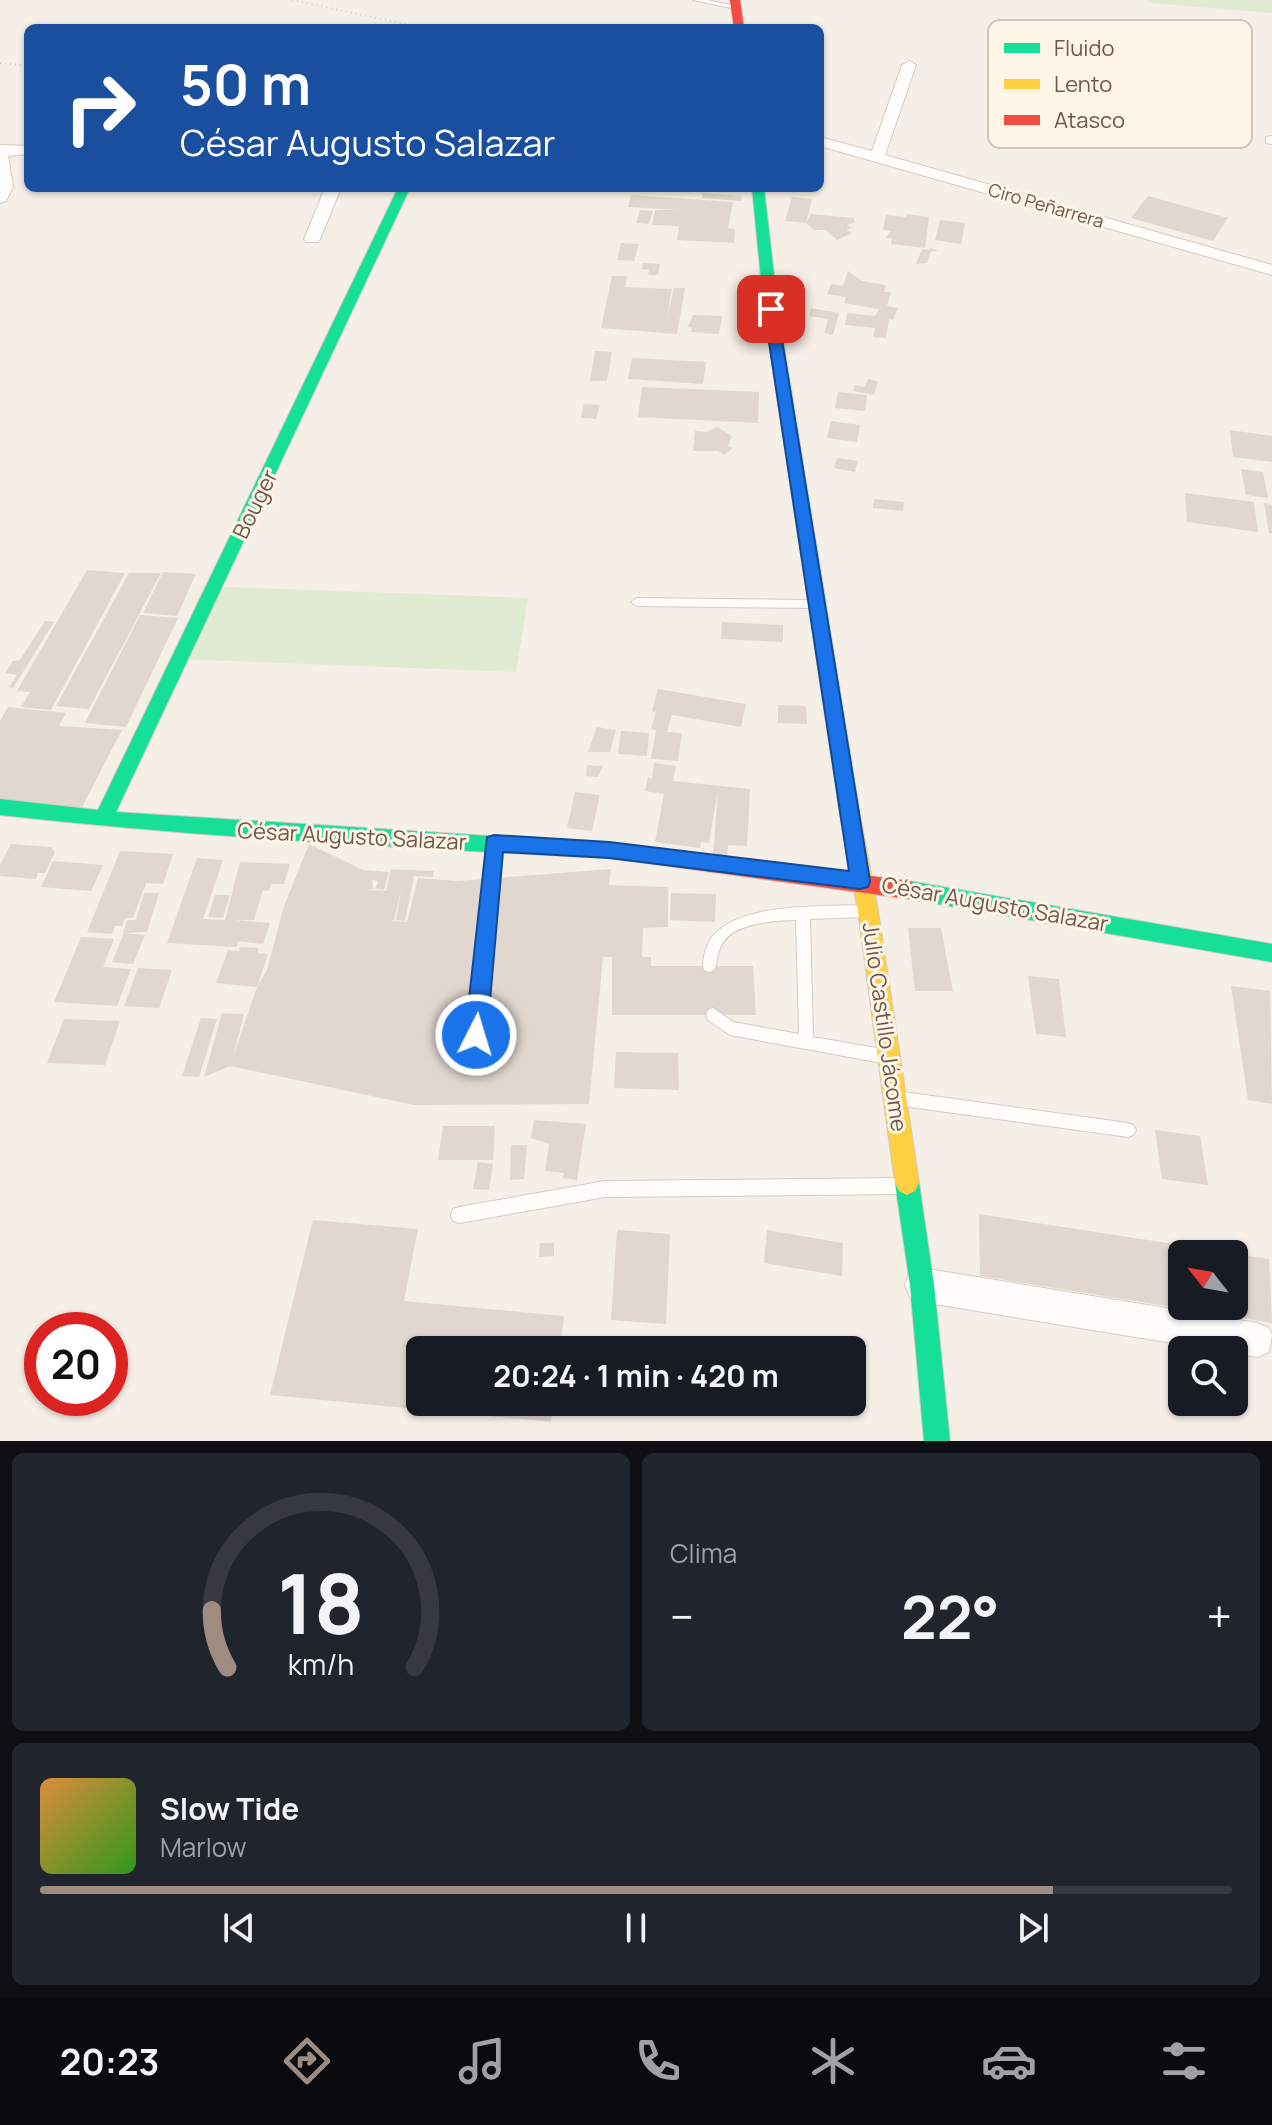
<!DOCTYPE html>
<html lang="es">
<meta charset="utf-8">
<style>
body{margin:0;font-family:Manrope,sans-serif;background:#20242c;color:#f1f3f6;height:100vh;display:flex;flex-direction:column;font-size:30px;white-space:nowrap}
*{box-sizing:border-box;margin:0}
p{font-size:26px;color:#9ea1a6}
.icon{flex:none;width:44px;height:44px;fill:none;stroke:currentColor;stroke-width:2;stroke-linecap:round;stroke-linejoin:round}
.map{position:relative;height:1441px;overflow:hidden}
.side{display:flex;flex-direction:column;gap:12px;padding:12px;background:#0d0f14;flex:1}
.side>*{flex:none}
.top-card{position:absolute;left:24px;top:24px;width:800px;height:168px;border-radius:12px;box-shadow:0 2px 6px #0004;background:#1a4fa0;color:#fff;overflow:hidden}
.needle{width:52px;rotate:301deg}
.tools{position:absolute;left:1168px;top:1240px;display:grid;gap:16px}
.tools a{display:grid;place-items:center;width:80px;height:80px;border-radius:12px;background:#171b24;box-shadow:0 2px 6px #0004;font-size:40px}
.speed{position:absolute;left:24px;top:1312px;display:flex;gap:16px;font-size:40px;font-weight:700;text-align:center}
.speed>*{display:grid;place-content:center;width:104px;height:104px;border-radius:50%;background:#171b24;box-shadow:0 2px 6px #0004;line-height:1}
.speed .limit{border:12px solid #d22;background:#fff;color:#111}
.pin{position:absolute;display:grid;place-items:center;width:68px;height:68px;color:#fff;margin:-34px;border-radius:16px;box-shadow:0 4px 12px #0006}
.me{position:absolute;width:88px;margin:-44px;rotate:5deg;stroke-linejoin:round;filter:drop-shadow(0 0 6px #0008)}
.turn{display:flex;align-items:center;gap:28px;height:168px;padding:0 24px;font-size:36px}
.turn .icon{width:104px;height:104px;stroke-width:2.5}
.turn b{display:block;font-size:56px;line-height:68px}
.big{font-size:60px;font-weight:700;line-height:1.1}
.side .card{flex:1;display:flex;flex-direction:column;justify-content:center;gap:12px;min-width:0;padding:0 28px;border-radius:12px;background:#20242c}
.side .dial{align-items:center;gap:0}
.dial svg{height:208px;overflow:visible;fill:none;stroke:#363941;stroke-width:7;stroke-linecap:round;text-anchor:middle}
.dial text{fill:#f1f3f6;stroke:none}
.song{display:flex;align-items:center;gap:24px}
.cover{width:96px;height:96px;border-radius:12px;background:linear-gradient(135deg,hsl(30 70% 55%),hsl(110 70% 35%))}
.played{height:8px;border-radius:4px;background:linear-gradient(90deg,#9f8c80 85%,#363941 85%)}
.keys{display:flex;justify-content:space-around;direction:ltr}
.heat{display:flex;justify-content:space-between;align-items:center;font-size:44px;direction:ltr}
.side .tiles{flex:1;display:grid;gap:12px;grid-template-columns:1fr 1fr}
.card:last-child{grid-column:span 2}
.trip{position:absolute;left:406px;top:1336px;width:460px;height:80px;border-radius:12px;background:#171b24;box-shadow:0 2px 6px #0004;font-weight:700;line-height:80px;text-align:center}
.menu{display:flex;height:128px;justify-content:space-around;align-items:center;background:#090b0e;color:#9ea1a6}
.menu .icon{width:56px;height:56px}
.menu .current{color:#9f8c80}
.menu b{font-size:36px;color:#f1f3f6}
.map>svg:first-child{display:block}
.green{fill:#e1ebd2}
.building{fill:#e1d7cf}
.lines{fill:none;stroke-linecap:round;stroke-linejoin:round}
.lane-casing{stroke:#d4ccc5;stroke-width:2}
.street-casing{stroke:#d4ccc5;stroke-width:2}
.fast-casing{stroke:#d4ccc4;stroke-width:2}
.slow-casing{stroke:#d4ccc4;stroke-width:2}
.jam-casing{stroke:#d4ccc4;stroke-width:2}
.path{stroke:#d5cfc9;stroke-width:2;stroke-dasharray:1 4;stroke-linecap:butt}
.lane{fill:#fefdfb;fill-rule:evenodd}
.street{fill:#fefdfb;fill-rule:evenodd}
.fast{fill:#16e098;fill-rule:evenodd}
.slow{fill:#ffcf43;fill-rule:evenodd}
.jam{fill:#f24e42;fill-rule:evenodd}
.route{fill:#1a73e8;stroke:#114b97;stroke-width:2}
.labels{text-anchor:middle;stroke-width:6;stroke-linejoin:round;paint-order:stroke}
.far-street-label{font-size:18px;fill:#715749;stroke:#fef5e7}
.street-label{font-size:22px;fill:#715749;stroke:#fef5e7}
.key{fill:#fef5e7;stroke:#d4c6b8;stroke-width:2}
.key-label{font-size:22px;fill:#715749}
</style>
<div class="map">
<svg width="1272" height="1441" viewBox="0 0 1272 1441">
<rect width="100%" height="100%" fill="#f5efe7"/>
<path class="green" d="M1148,0H1272V13L1148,3Z
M203,586L528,598L516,672L174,659Z"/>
<path class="building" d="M703,193L742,196L741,201L702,198Z
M631,195L733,202L728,228L735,229L734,243L677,240L679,226L652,225L655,210H680L628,207Z
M1148,196L1228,218L1213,241L1131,218Z
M792,197L812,199L806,223L811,214L853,218L855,222L847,225L852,228L846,230L852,233L837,240L826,230H814L806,223L785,221Z
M640,210L653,211L649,224L636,223Z
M907,214L929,217L925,248L891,244L892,238H886L891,231L883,230L886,215L906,217Z
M940,220L965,223L961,244L935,240Z
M621,243L639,244L634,261L617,260Z
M930,248L939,251H931L927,263L916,264L922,249L929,250Z
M643,263L660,264L658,275H648L649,270L642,269Z
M848,271L862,281L886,285L884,292H891L887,306L898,308L893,320L889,319L886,338L873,337L875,328L845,325L847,313L875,316L879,309L844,303L846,297L827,294L831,284L843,286Z
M612,276H627L625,287L672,289L666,323L674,288H685L677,334L601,328Z
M811,308L839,313L833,335L824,333L828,319L809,316Z
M693,315L722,316L719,334L691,332L692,328L688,327Z
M595,351L612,352L607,381H590Z
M632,358L706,362L703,384L628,379Z
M868,379L878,381L874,395L853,391L855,385L865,387Z
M642,387L759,392L758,423L638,417Z
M838,392L867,395L865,411L835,408Z
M584,404L600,405L596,419L581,418Z
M831,421L860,425L857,442L827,438Z
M717,427L732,436L728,446L733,448L724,455L718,451H693L695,431L706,432Z
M1230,430L1272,436V462L1233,457Z
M837,458L858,461L855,472L834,468Z
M1241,469L1263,472L1268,498L1246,495Z
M1185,493L1254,502L1258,532L1187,522Z
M874,499L904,502L903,511L873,508Z
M1264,503L1272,505V533H1269Z
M87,570L125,573L51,710L21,707L30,692L17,691Z
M163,572L196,574L177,616L143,613Z
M129,573H161L89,709L56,706Z
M140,615L178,618L126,727L85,723Z
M45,621L54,622L13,688L9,687L17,675L5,673L13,661L20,660Z
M722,622L783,625V642L721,639Z
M658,689L746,704L741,727L672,715L667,732L682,733L678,761L651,759L656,730L651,729L656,712L652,711Z
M778,705L806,706L807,724L778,723Z
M8,707L66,713L59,726L122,730L81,809L0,800V721Z
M597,727L616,730L610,752H588Z
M621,731L649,733L647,756L618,754Z
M654,763L676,766L673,781L750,789L747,846L728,845L727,859L713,857L718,790L709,843L701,842L700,848L655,842L664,794L645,791L648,777L652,779Z
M587,765L603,766L598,777L586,776Z
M575,792L600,795L592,831L567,828Z
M11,844L51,847L55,852L45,873H38L36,879L0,876V865Z
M309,844L363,870L389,872L384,890L375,889L378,881L372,880L373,889L367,890L386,891L391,869L434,871L433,877L414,876L405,921L396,920L401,891L394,920L390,921L407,922L418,878L458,881L611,869L609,885L668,887V927L643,928L642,957H651V966H753L756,1015H612V957H603L589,1104L414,1105L230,1066L204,1077L222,1013L244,1014L233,1057L257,987L216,983L228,950L239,951L240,947L258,948V953L268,954L257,987L267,970L284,906Z
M120,851L173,854L163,884L146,883L133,918H125L122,926H115L112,934L87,932Z
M197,858L223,860L203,919L225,920L240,862L290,864L284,884H271L269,891L263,890L254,920H234L270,923L263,944L238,941L237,947L167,943Z
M53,861L103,865L91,891L41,887Z
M144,893H159L147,932L123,933L127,920H136Z
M671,893L716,894L715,922L670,920Z
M215,895H230L223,918L208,917Z
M908,928H941L953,991H915Z
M124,933L145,935L133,964L112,962Z
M81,937L114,939L103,967L131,969L117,1006L54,1002Z
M138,968L172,970L159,1008L124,1006Z
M1028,976L1059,979L1066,1037L1036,1034Z
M1231,986L1270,991L1272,1104L1248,1100Z
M201,1018L217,1019L199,1077L182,1076Z
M64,1019L120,1021L105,1065L47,1063Z
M616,1052L678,1053L679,1090L614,1088Z
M534,1120L586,1124L577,1180L563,1178L564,1173L545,1171L549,1144L531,1138Z
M443,1126H495L493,1160H438Z
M1155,1130L1200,1136L1208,1185L1162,1179Z
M511,1145H527L524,1179L510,1180Z
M478,1162L493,1164L489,1190L473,1189Z
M979,1214L1226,1252L1182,1254V1306H1234V1254L1269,1259L1272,1323L980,1276Z
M313,1220L418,1229L404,1301L564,1316L560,1350H420V1402H553L551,1422L270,1395Z
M617,1230L670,1234L666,1324L611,1320Z
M767,1230L843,1243L842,1276L764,1263Z
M540,1243H554V1256L539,1257Z"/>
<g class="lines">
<g class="lane-casing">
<path id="lane" d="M693,0H707L739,7L736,9Z
M637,598L817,600L823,604L817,608L637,606L631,602Z
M493,841L498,842L500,846L483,1035L481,1040L476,1042L471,1040L469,1035L486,846L488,842Z
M863,905L868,907L870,911L868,915L863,917L810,919L813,1037L882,1049L887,1051L889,1056L887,1061L882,1063L730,1035L708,1020L706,1015L708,1010L713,1008L733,1022L799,1034L796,920C773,921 733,922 721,946C717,954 717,963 714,970L709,972L704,970C702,962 704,955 707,946C725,901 822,907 863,905Z
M903,1092L1128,1123L1133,1125L1136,1130L1133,1135L1128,1137L903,1106L898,1104L895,1099L898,1094Z
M901,1178L907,1180L909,1186L907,1192L901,1194L605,1197L459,1223L453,1221L451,1215L453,1209L459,1207L605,1181Z"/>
</g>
<g class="street-casing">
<path id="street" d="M909,61L916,65L885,155L1272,265V275L820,146V137L872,151L902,65Z
M1272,136V144L1266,143V137Z
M0,145L28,146V154L8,156L13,187L6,201L0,203Z
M325,188H341L320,239L318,242H306L304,239Z
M922,1268L1257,1323L1269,1328L1272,1335L1269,1352L1257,1357L1234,1353V1350H1215L922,1302L910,1297L905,1285L910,1273Z"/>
</g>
<g class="fast-casing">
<path id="fast" d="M398,188H410L116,812L506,837L513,839L516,845L513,851L506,853C336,844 168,834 0,815V799L98,810Z
M752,188H764L778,309L860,815L857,821L850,823L843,821L840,815L764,309Z
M909,881L1272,944V962L909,899L902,896L899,890L902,884Z
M907,1171L915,1175L919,1183L934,1285L950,1441H924L910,1285L895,1183L899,1175Z"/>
</g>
<g class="slow-casing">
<path id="slow" d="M850,807L857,809L860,815L878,911L919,1183L915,1191L907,1195L899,1191L895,1183L858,911L840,815L843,809Z"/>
</g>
<g class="jam-casing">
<path id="jam" d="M730,0H740L744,28H734Z
M506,837L609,842L909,881L916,884L919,890L916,896L909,899L609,858L506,853L499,851L496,845L499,839Z"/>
</g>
<path class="path" d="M292,0L424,28
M0,63L28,66"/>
<use href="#lane" class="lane"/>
<use href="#street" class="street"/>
<use href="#fast" class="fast"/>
<use href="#slow" class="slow"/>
<use href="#jam" class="jam"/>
</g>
<path class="route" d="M771,305L777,309L870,881L868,887L860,889L609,858L503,852L487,1035L483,1042L476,1045L468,1042L465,1035L487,837L494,835L609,842L849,871L764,309Z"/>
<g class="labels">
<g class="far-street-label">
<text transform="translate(1046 206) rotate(16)" y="6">Ciro Peñarrera</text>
</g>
<g class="street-label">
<text transform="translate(255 504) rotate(-64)" y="8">Bouger</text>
<text transform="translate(352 836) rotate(3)" y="8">César Augusto Salazar</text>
<text transform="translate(995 904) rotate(10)" y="8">César Augusto Salazar</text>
<text transform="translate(885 1027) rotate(82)" y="8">Julio Castillo Jácome</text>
</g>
</g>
<rect x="988" y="20" width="264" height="128" rx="12" class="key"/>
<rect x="1004" y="43" width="36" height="10" fill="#16e098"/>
<rect x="1004" y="79" width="36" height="10" fill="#ffcf43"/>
<rect x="1004" y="115" width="36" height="10" fill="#f24e42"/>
<g class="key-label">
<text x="1054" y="56">Fluido</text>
<text x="1054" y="92">Lento</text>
<text x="1054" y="128">Atasco</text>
</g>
</svg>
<div class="tools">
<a><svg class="needle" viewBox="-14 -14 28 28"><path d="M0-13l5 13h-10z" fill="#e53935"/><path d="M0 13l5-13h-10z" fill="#9ea1a6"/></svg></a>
<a><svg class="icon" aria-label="search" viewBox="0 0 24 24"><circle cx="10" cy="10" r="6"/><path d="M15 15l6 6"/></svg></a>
</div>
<div class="speed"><div class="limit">20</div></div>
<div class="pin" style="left:771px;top:309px;background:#d93025"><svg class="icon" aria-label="arrive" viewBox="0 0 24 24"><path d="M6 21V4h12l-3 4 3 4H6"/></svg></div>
<svg class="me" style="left:476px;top:1035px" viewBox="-20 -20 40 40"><circle r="17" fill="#1a73e8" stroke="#fff" stroke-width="3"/><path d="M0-11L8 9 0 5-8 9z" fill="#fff"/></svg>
<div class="trip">20:24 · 1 min · 420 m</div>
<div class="top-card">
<div class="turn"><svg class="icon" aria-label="right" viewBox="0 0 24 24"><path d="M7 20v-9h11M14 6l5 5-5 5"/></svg><div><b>50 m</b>César Augusto Salazar</div></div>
</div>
</div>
<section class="side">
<div class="tiles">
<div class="card dial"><svg viewBox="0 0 100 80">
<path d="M14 69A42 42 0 1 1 86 69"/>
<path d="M14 69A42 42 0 0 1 8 47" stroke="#9f8c80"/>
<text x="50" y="56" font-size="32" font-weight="700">18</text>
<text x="50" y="72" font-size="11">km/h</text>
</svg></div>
<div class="card"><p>Clima</p>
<div class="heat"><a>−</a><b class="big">22°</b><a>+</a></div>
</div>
<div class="card">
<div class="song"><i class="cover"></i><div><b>Slow Tide</b><p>Marlow</p></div></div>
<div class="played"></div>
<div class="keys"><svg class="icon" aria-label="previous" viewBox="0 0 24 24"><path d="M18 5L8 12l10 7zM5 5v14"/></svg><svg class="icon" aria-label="pause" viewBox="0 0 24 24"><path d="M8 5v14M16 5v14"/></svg><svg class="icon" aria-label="next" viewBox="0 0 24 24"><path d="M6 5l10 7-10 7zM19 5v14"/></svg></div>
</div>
</div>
</section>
<nav class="menu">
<b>20:23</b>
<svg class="icon current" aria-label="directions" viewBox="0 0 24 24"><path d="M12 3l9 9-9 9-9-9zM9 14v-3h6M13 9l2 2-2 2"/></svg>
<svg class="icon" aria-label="music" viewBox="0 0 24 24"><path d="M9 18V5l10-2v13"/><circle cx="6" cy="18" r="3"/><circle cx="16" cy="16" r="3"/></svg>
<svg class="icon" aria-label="phone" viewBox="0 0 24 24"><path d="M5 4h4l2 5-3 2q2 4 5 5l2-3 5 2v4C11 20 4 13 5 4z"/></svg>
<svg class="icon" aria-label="climate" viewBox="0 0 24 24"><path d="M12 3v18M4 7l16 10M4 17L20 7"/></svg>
<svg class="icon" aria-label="car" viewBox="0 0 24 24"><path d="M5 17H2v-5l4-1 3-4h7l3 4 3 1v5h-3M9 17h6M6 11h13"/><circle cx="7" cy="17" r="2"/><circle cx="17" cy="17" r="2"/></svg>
<svg class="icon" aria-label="filters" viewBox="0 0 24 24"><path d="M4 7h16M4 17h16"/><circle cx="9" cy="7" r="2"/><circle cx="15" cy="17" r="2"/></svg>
</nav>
